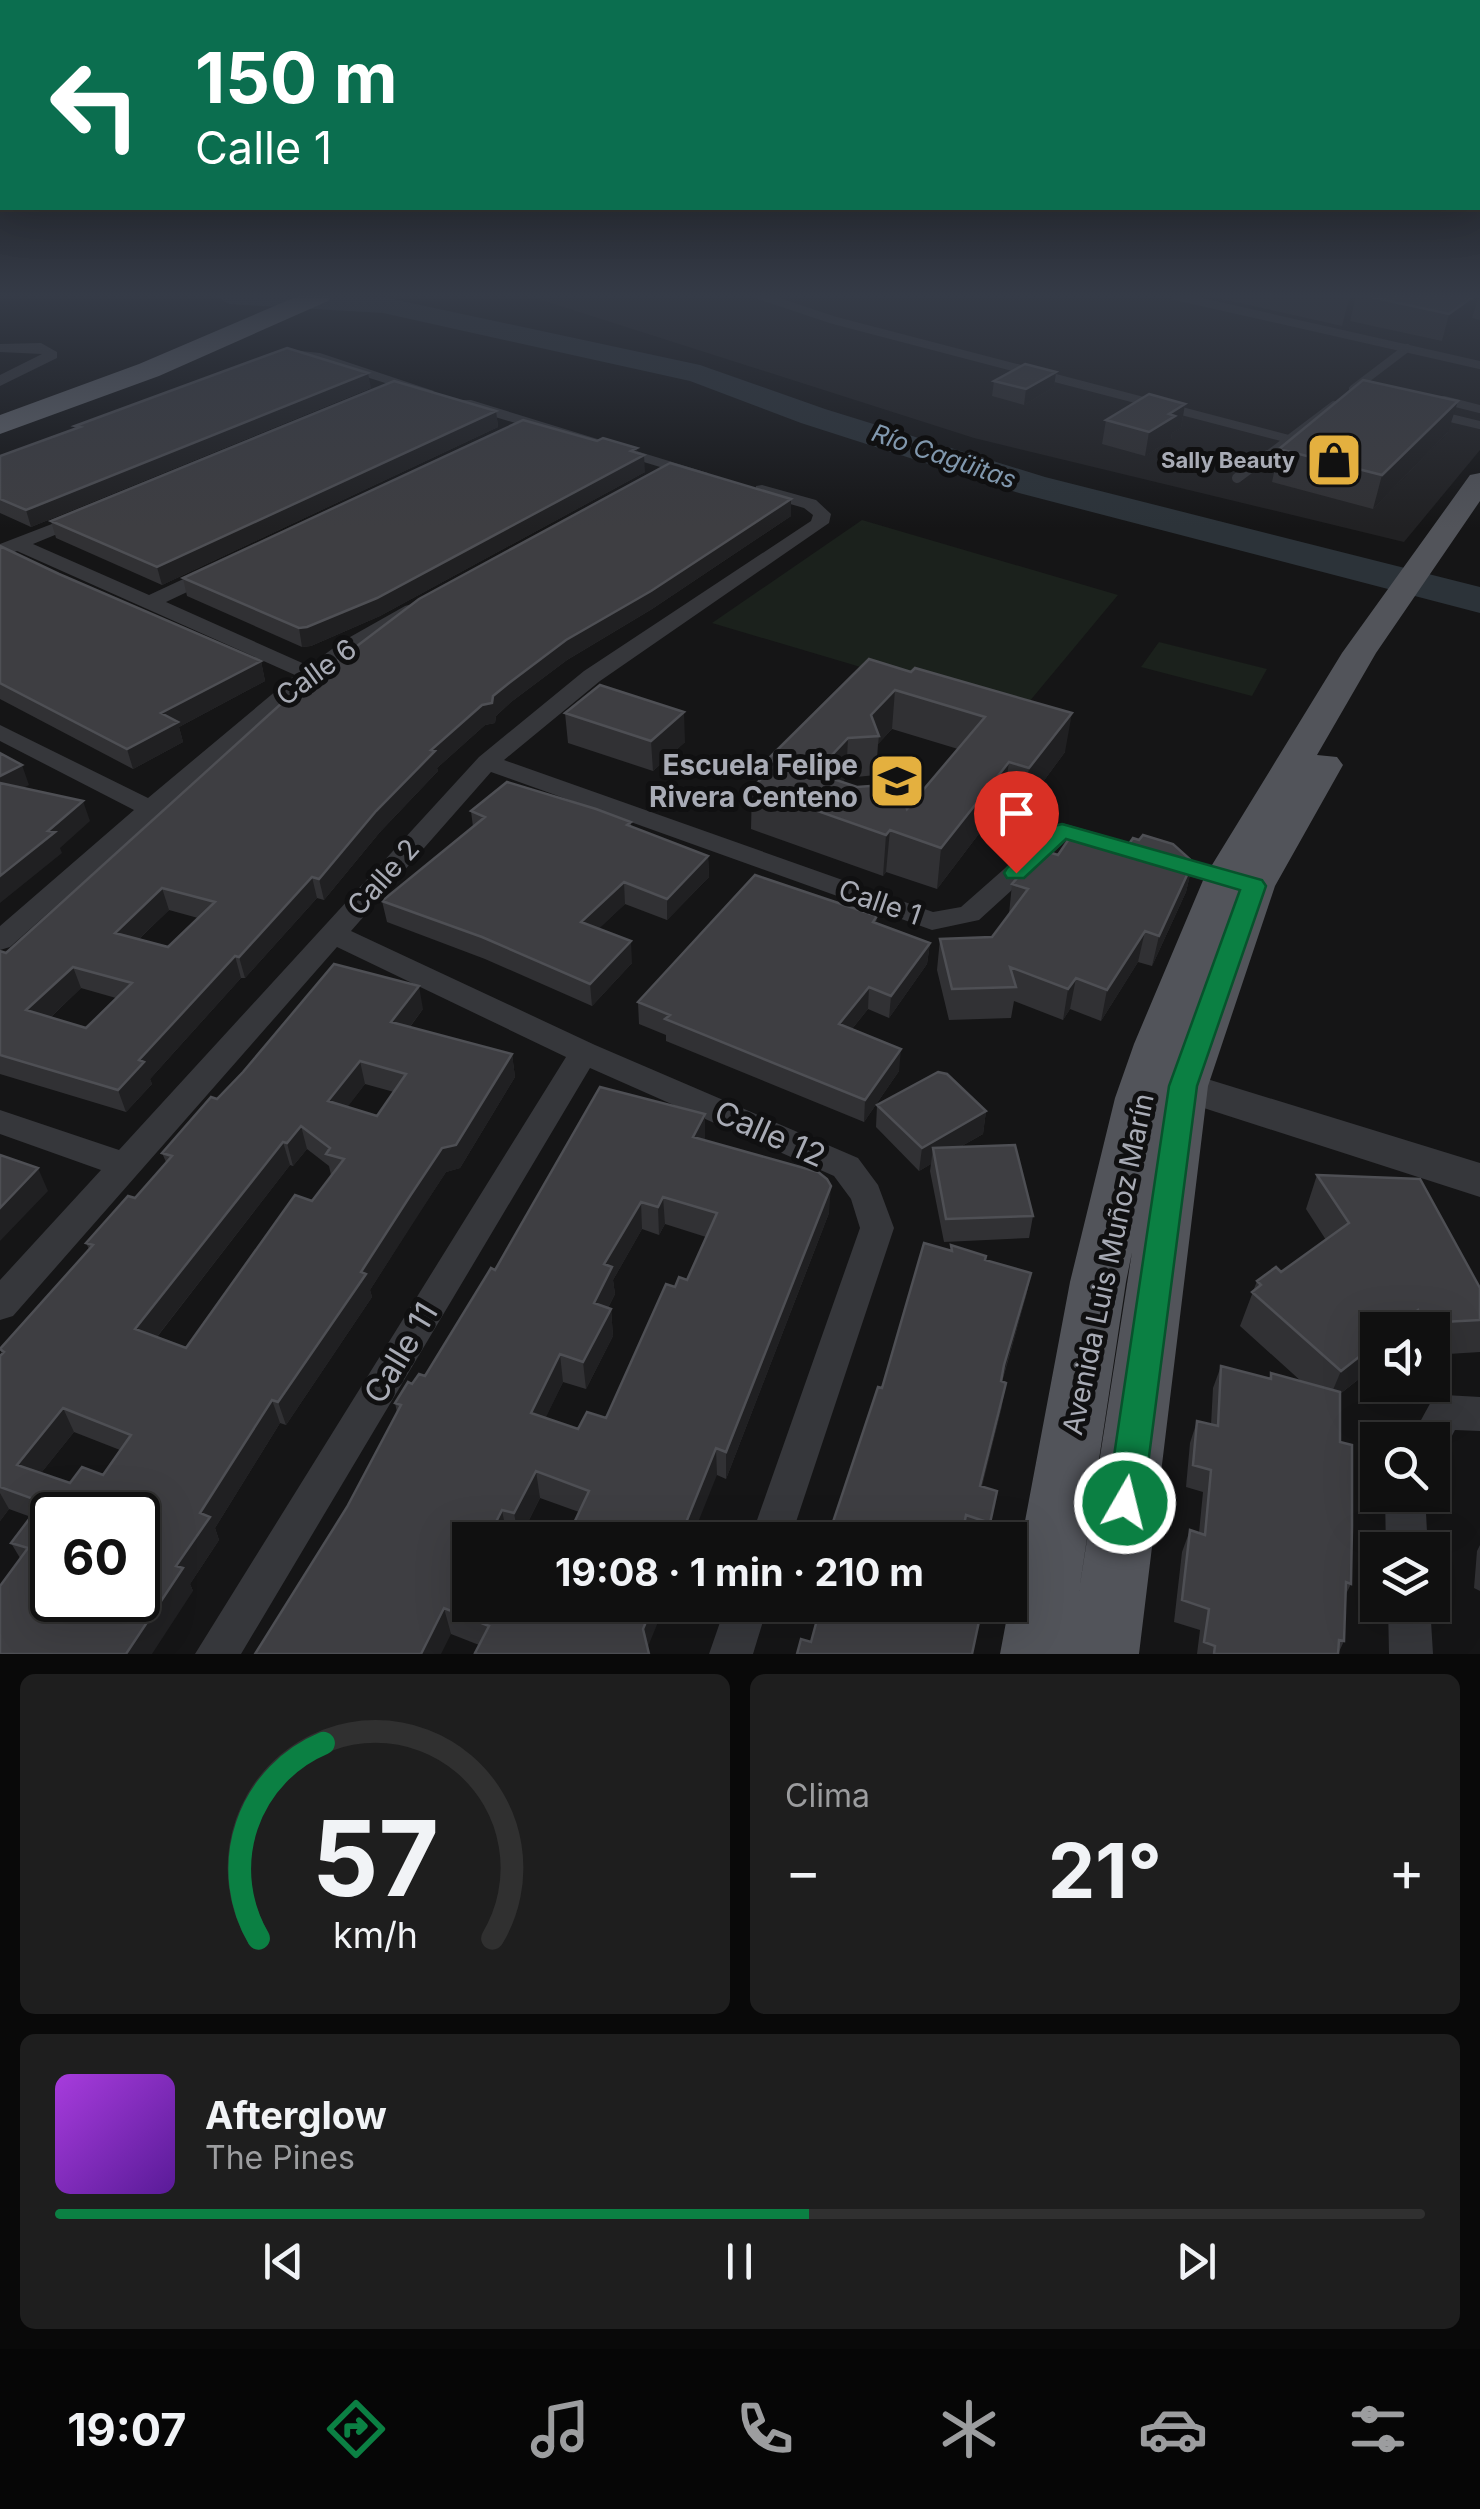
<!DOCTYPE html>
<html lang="es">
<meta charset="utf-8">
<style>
body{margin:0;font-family:Inter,sans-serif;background:#1e1e1e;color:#f1f3f6;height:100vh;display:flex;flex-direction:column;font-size:38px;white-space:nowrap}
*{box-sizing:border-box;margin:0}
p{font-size:32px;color:#9c9d9f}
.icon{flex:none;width:55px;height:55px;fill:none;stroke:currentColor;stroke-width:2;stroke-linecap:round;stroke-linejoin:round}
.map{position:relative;height:1654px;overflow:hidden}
.sheet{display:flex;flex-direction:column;gap:20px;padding:20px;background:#090909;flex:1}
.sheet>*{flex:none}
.banner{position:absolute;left:0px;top:0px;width:1480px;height:210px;box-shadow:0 10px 40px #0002,0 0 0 2px #303030;background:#0b6e4f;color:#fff;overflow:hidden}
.buttons{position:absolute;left:1360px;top:1312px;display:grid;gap:20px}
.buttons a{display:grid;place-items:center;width:90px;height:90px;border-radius:0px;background:#101010;box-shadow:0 10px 40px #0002,0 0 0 2px #303030;font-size:50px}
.speed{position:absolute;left:30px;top:1492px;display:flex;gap:20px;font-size:50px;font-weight:700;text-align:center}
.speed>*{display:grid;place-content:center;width:130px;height:130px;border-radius:50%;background:#101010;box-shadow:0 10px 40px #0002,0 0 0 2px #303030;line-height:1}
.speed .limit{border:5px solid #111;border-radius:15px;background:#fff;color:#111}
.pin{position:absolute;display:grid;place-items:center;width:85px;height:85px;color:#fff;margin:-102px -42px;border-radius:50% 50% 50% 0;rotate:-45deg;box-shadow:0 0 10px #0007}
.pin .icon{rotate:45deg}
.me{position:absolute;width:110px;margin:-55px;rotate:8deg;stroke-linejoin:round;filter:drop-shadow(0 0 8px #0008)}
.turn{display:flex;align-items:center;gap:35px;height:210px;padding:0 30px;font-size:45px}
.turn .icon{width:130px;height:130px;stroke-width:2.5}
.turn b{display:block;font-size:70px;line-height:85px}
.big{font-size:75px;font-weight:700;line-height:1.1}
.sheet .widget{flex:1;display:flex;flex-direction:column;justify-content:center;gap:15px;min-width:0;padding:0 35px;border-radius:15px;background:#1e1e1e}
.sheet .dial{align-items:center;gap:0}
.dial svg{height:260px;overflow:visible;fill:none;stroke:#303030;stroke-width:7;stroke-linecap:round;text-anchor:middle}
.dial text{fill:#f1f3f6;stroke:none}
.song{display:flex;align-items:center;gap:30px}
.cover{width:120px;height:120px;border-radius:15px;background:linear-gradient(135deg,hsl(280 70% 55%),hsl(270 70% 35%))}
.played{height:10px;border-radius:5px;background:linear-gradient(90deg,#0b8043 55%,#303030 55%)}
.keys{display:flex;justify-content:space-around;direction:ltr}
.heat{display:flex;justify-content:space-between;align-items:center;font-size:55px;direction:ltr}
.sheet .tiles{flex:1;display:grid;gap:20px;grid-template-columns:1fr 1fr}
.widget:last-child{grid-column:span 2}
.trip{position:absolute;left:452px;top:1522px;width:575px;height:100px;border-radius:0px;background:#101010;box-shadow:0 10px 40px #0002,0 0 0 2px #303030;font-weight:700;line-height:100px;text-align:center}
.menu{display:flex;height:160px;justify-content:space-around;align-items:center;background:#060606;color:#9c9d9f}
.menu .icon{width:70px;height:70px}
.menu .on{color:#0b8043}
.menu b{font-size:45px;color:#f1f3f6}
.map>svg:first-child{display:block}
.built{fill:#212123}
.green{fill:#1b211c}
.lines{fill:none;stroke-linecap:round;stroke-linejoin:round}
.river{fill:#2c3339;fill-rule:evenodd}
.service-far1{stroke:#36373b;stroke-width:8}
.service{stroke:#36373b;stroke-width:10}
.minor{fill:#36373b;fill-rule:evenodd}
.tertiary{fill:#36373b;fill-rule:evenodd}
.primary{fill:#52545a;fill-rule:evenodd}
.motorway{fill:#62656c;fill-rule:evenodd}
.wall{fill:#313134;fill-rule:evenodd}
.shaded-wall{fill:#202022}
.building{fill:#3e3e42;stroke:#4e4f54;stroke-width:2.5;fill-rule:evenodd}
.route{fill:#0b8043;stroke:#07532c;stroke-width:2.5}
.labels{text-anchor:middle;stroke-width:10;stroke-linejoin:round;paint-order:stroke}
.far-poi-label{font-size:22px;font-weight:bold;fill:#a8abb5;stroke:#101011;text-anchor:end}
.far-water-label{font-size:25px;font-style:italic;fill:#8198ae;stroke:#101011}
.street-label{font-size:28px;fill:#a8abb5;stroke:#101011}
.poi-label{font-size:28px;font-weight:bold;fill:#a8abb5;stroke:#101011;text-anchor:end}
.near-street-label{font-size:32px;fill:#a8abb5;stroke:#101011}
</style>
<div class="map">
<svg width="1480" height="1654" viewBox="0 0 1480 1654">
<rect width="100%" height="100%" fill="#151516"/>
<path class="built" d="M529,296H1480V450L1404,542L974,438Z"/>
<path class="green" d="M862,520L1118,595L1019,714L712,623Z
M1159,642L1267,669L1252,696L1141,667Z"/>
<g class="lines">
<path class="river" d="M215,296L383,297L700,365L825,409L1045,477L1480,587V613L1019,493L801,423L690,381L383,313L229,304Z"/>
<path class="service-far1" d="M761,296L833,320L1289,439
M1175,296L1480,365
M1353,389L1407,348
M1444,400L1480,409
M1438,415L1480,425
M1265,457L1334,405"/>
<path class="service" d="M1237,478L1268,455"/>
<path class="minor" d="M41,343L57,352V358L0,386V375L42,354L0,352V344Z
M282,349L320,353L434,391L426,396L313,360L277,356L275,353Z
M459,400H471L708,473L693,477L459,406Z
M762,485L816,500L831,514L829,523L600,681L504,760L933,912L961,907L1053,826L1062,823L1114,838L1118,843L1114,848L1105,851L1067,840L979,920L932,930L491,772L351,931L595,1045L858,1158L878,1185L894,1228L790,1540H750L860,1228L851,1199L834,1176L590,1068L241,1654H195L566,1057L337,947L13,1316L0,1320V1280L101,1170L0,1134V1110L119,1150L479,757L584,671L811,521L813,515L804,508L756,494V486Z
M83,512L92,517L89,521L33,544L149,595L207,568H221V576L166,602L309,666L343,641L405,606L412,604L422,610L357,649L271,715L10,947L0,950V926L134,810L0,741V725L148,798L295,675L17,551L0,557V544Z
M1162,852L1248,876L1252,882L1239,890L1153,866L1149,860Z
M1445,1395L1480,1397V1431L1455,1430L1443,1453L1432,1457V1440H1410L1432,1400Z
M1385,1495H1425L1428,1550H1386Z
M726,1605H768L753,1654H709Z
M1388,1605H1430L1433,1654H1389Z"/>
<path class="tertiary" d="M1165,1066L1480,1163V1197L1151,1091L1145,1081L1151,1071Z"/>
<path class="primary" d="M1480,473V501L1376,653L1317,755L1337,757L1343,765L1275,886L1208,1086L1139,1654H1000L1070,1282L1115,1098L1134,1044L1204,878L1342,653L1470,475ZM1132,1252L1079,1591L1126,1282Z"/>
<path class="motorway" d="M298,296H332L328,301L159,376L0,434V415L139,364Z"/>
</g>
<path class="wall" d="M1209,296H1480V320L1472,318L1442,341L1350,321L1342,326Z
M1056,372L1054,387L1024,405L992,396L994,381Z
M371,388L31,527L0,513V456L76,429L75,426Z
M1185,404L1181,428L1172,433L1171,440L1145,456L1102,444L1106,420Z
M496,411L498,427L162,585L56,538L51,521Z
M1448,432L1373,509L1272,482L1279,449Z
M637,453L645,472L380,616L311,646L302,647L187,596L183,578Z
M791,499V516L652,609L567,660L511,702L496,716L495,723L485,725L437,768L438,771L380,832L324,900L317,898L245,978H241L150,1079L152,1084L126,1112L0,1074V951L6,953ZM169,910L198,918L168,947L139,939ZM81,988L116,998L86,1028L51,1017Z
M0,546L59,574L261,661L265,681L179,727L183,742L133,769L0,699Z
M869,659L1065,752L1023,809L1003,802L937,889L886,872L883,876L751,829L752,788L767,773V760ZM892,729L958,749L907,809L842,782L846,778L876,775L878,744Z
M565,713L685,742L653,771L568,743Z
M471,811L631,822V827L708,856L709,877L667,920L625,904L598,929L632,963L592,1006L485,959L387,922L382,901L473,827Z
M1120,844L1193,862L1186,892L1152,966L1138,962L1101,1021L1070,1009L1063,1020L1014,1001L1011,1018L949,1020L937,970L940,939L992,937L1009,914L1012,884L1058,855Z
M877,916L876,923L930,943L927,964L889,1018L868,1009L852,1029L899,1071L864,1122L666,1041V1035L639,1024L638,1002Z
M423,1009L410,1027L512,1054L515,1077L460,1168L446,1172L415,1219L370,1290L372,1297L286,1425L280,1423L215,1528L219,1540L190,1584L193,1591L20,1558L11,1543L31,1517L9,1509L0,1521V1356L2,1354L0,1349L89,1249L86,1243L135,1198L166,1162L162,1153L217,1099ZM365,1084L394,1092L377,1116L347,1107ZM307,1149L329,1166L331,1175L312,1201L186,1348L157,1337L290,1165L293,1166ZM74,1432L120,1450L103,1475L70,1483L41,1473Z
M877,1105L986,1111L983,1134L960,1147L1033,1216L1029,1238L944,1242L930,1171L931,1164L919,1171L876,1127Z
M705,1141L829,1213L726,1479L717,1475L579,1512L540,1498L519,1540L507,1536L470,1605L647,1649L649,1654H476L479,1645L451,1634L347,1507L397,1412L395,1403L412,1384L425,1376L495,1270ZM665,1224L706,1237L687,1280L675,1287L606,1418L578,1429L545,1418L563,1382L586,1389L613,1336L611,1309L608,1308L615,1294L613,1280L642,1229L659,1235Z
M1317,1175L1480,1288V1352L1432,1355V1330H1378V1364L1340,1394V1442L1351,1584L1345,1596L1344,1641L1338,1654H1197L1200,1630L1174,1622L1182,1552L1190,1530L1199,1533L1203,1492L1186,1487L1190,1443L1197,1421L1211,1425L1213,1388L1221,1366L1269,1379L1271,1373L1302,1382L1240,1326L1257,1281L1281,1272L1326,1240L1306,1209Z
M951,1245L985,1260L1031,1273L1026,1296L1002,1382V1406L982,1486L997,1491L987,1540H971L962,1537Z
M1480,1545V1591L1474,1588L1477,1551Z
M809,1605H962L811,1642L818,1616L809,1612Z"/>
<path class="shaded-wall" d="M1354,296H1356L1350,321L1342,326L1349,299Z
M1474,296H1479L1472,318L1442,341L1449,314Z
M1056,372L1054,387L1024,405L1026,389Z
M368,373L371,388L31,527L26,510Z
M1458,401L1448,432L1373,509L1382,475Z
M1185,404L1181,428L1172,433L1171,440L1145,456L1149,432L1169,414Z
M496,411L498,427L162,585L157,567Z
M637,448V459L644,455L645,472L380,616L311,646L302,647L299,628Z
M791,499V516L652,609L567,660L511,702L496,716L495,723L485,725L437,768L438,771L380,832L324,900L319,879L376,811L431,750L509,683L566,640Z
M261,661L265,681L179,727L183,742L133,769L127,749L161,713Z
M895,690L892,729L878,744L879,736L871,715Z
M684,712L685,742L653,771L651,741Z
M1072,713L1065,752L1023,809L1029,768Z
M848,738L846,778L816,811L815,773Z
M1009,762L1003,802L937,889L941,848Z
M22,765L29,785L0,800V776Z
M83,801L90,821L60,848L62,853L0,903V876Z
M890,830L886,872L883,876L886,835Z
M708,856L709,877L667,920V899Z
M1193,862L1186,892L1152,966L1159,936Z
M312,877L317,898L245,978L239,957Z
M624,882L625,904L583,944L581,922Z
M162,888L169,910L123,954L115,933Z
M1145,931L1138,962L1101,1021L1107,990Z
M631,941L632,963L592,1006L590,984Z
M930,943L927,964L889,1018L891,996Z
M235,956L241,978L150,1079L152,1084L126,1112L118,1090L139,1060Z
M73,967L81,988L35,1032L26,1010Z
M1076,978L1070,1009L1063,1020L1068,989Z
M419,986L423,1009L396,1045L391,1022Z
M869,987L868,1009L838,1046L839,1024Z
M901,1049L899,1071L864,1122L865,1100Z
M512,1054L515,1077L460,1168L446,1172L370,1290L372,1297L286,1425L278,1402L410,1196L442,1148Z
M360,1061L365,1084L334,1125L328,1101Z
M986,1111L983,1134L935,1161L933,1148L931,1164L919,1171L922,1148Z
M705,1114V1142L693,1137Z
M301,1126L307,1149L293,1166L287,1143Z
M283,1142L290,1165L145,1352L135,1329Z
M38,1168L48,1191L0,1241V1208Z
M831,1186L829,1213L726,1479V1452Z
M663,1197L665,1224L659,1235L658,1207Z
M641,1202L642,1229L613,1280L615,1294L597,1330L594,1303L604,1264Z
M1031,1273L1026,1296L1000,1387L1004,1365Z
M611,1309L613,1336L586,1389L583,1362Z
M1418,1310L1409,1330H1393Z
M1378,1342V1364L1327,1404L1341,1371Z
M560,1354L563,1382L535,1440L531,1413Z
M1006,1383L1002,1406L976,1508L980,1486Z
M272,1400L280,1423L215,1528L219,1540L190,1584L193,1591L152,1654H126L176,1566L200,1513Z
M63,1408L74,1432L29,1488L17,1465Z
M716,1448L717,1475L691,1540H679Z
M536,1471L540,1498L519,1540L514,1513Z
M0,1493L9,1509L0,1521Z
M502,1510L507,1536L505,1540H487Z
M653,1605H665L645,1654L643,1629Z
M444,1608L451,1634L441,1654H421Z"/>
<path class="building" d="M1366,296H1474L1449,314Z
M287,348L368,373L26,510L0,499V456L80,427L75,426Z
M1025,364L1056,372L1026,389L994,381Z
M1363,380L1458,401L1382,475L1279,449Z
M394,381L496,411L157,567L51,521Z
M1149,394L1185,404L1169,414L1175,416L1149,432L1106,420Z
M523,420L597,441L603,438L637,448L631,451L644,455L377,598L307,627L299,628L183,578Z
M670,463L791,499L651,591L566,640L509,683L493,696L492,703L482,705L431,750L435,751L376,811L319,879L312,877L239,957L235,956L139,1060L144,1062L118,1090L0,1055V951L6,953L283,702L419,599ZM162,888L215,902L168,947L115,933ZM73,967L132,983L86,1028L26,1010Z
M0,546L59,574L261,661L161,713L178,722L127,749L0,683Z
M869,659L911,672L915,668L1072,713L1029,768L1009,762L941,848L890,830L886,835L752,788L777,763L767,760ZM895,690L985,717L907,809L897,784L857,787L815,773L848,738L879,736L871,715Z
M600,685L684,712L651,741L565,713Z
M0,753L22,765L0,776Z
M507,782L596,809L631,822L627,825L708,856L667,899L624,882L581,922L631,941L590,984L482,937L382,901L485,817L471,811Z
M0,783L83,801L48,831L55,832L0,876Z
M1075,830L1120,844H1129L1133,838L1139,840L1143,835L1173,844L1193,862L1159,936L1145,931L1107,990L1076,978L1068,989L1010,967L1016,987L952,989L940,939L992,937L1028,889L1012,884L1042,850L1058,855Z
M755,875L877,916L873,922L930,943L891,996L869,987L839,1024L901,1049L865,1100L665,1019L670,1015L638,1002Z
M334,964L419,986L391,1022L512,1054L456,1145L442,1148L410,1196L361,1272L366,1274L278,1402L272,1400L200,1513L210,1517L176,1566L183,1568L126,1654H0V1586L28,1548L11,1543L42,1502L0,1487V1356L4,1352L0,1349L93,1245L86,1243L128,1196L135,1198L172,1156L162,1153L211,1097L217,1099L243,1072ZM360,1061L406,1074L377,1116L328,1101ZM301,1126L330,1148L326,1154L344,1159L312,1201L295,1195L186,1348L135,1329L283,1142L287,1143ZM63,1408L131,1435L103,1475L82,1467L70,1483L17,1465ZM52,1515H138V1600H52Z
M938,1072L947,1074L986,1111L922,1148L877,1105Z
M600,1087L705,1114L693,1137L818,1172L827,1179L831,1186L726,1452L716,1448L679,1540H566L589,1491L536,1471L514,1513L502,1510L487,1540H470V1605H653L643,1629L649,1654H478L475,1653L489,1626L444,1608L421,1654H255L347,1507L401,1405L395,1403L408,1382L412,1384L419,1374L425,1376L491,1268L495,1270ZM663,1197L717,1213L687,1280L679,1277L675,1287L666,1284L606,1418L587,1412L578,1429L531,1413L560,1354L583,1362L611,1309L594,1303L612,1267L604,1264L641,1202L658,1207Z
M1015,1145L1033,1216L946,1219L933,1148Z
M0,1155L38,1168L0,1208Z
M1317,1175L1420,1179L1480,1288V1320L1424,1323L1418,1310L1393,1330H1378V1342L1341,1371L1252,1292L1261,1285L1257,1281L1276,1267L1281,1272L1349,1223Z
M924,1243L952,1251L951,1245L986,1256L985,1260L1031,1273L1004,1365L1001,1381L1006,1383L980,1486L997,1491L990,1523L966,1515L961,1540H827L878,1387L882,1388Z
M1221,1366L1271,1379V1373L1340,1392V1442L1352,1445V1526L1351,1584L1346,1582L1344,1641L1339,1640L1338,1654H1214L1215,1646L1204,1642L1209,1609L1182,1600L1190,1530L1205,1535L1211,1470L1193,1465L1197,1421L1218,1426Z
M544,1532L564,1540H541Z
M821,1605H962L981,1612L972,1654H797L801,1639L811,1642Z"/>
<linearGradient id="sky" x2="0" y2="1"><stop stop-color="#0c0c0c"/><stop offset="0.56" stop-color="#353b47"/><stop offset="1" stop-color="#353b47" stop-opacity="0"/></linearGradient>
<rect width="1480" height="528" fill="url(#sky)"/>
<path class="route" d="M1062,824L1262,880L1266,886L1197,1086L1143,1503L1138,1515L1125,1520L1112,1515L1107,1503L1169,1086L1240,890L1066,839L1024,878H1007L1004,873L1007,868L1054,826Z"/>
<defs>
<g id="shop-square" transform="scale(2.875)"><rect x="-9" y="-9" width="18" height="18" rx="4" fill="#e4b03f" stroke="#101011"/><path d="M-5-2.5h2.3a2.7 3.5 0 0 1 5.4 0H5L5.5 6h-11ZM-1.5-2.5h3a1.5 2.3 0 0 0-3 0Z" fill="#111"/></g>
<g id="school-square" transform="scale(2.875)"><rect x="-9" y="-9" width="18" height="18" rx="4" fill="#e4b03f" stroke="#101011"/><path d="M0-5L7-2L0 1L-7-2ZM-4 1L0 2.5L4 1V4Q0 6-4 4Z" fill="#111"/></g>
</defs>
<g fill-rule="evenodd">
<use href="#shop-square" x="1334" y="460"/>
<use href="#school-square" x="897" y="781"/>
</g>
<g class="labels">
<g class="far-poi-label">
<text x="1295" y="468">Sally Beauty</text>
</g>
<g class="far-water-label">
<text transform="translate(944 456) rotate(19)" y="9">Río Cagüitas</text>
</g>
<g class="street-label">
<text transform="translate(316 672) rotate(-36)" y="10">Calle 6</text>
<text transform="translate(383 877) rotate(-48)" y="10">Calle 2</text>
<text transform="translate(880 902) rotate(19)" y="10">Calle 1</text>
<text transform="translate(1108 1264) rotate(-78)" y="10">Avenida Luis Muñoz Marín</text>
</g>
<g class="poi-label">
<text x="858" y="775">Escuela Felipe<tspan x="858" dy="32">Rivera Centeno</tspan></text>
</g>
<g class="near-street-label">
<text transform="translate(770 1134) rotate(24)" y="11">Calle 12</text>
<text transform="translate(401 1353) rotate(-59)" y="11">Calle 11</text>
</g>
</g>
</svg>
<div class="buttons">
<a><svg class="icon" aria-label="sound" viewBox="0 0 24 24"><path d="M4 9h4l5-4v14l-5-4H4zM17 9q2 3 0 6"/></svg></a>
<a><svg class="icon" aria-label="search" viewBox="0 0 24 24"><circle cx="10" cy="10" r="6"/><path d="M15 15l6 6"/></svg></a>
<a><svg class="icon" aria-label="layers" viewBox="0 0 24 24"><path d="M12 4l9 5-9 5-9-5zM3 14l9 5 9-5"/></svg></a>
</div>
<div class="speed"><div class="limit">60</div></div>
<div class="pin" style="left:1016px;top:873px;background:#d93025"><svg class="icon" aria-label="arrive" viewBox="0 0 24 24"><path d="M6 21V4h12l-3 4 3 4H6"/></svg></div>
<svg class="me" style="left:1125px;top:1503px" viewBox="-20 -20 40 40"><circle r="17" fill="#0b8043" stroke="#fff" stroke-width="3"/><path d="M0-11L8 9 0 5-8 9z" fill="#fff"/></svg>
<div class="trip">19:08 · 1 min · 210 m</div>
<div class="banner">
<div class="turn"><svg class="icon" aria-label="left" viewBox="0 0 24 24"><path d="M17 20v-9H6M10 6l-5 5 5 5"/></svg><div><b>150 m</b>Calle 1</div></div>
</div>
</div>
<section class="sheet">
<div class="tiles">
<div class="widget dial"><svg viewBox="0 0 100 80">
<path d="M14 69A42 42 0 1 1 86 69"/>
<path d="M14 69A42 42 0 0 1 34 9" stroke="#0b8043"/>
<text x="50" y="56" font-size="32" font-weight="700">57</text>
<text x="50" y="72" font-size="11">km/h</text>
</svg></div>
<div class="widget"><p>Clima</p>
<div class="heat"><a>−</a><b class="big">21°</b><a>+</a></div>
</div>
<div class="widget">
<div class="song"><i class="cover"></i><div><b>Afterglow</b><p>The Pines</p></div></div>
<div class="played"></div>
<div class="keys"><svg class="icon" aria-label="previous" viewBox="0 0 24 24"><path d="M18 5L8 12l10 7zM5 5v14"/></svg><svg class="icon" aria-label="pause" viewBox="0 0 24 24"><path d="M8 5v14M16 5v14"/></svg><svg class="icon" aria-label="next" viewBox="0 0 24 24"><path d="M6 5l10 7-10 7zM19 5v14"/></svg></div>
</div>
</div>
</section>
<nav class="menu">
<b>19:07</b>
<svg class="icon on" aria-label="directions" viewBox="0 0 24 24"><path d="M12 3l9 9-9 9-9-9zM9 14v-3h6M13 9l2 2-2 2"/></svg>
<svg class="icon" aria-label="music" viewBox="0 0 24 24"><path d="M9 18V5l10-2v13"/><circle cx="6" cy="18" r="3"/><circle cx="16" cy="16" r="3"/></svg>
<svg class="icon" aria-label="phone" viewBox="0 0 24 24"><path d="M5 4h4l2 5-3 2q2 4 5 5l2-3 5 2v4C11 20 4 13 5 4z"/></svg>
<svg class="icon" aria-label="climate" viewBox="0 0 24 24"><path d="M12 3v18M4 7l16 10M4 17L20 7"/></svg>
<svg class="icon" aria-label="car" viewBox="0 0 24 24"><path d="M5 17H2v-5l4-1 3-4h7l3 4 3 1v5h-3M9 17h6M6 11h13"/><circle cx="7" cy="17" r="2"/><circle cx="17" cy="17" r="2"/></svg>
<svg class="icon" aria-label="filters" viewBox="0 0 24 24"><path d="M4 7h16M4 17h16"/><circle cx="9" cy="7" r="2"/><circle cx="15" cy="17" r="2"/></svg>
</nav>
